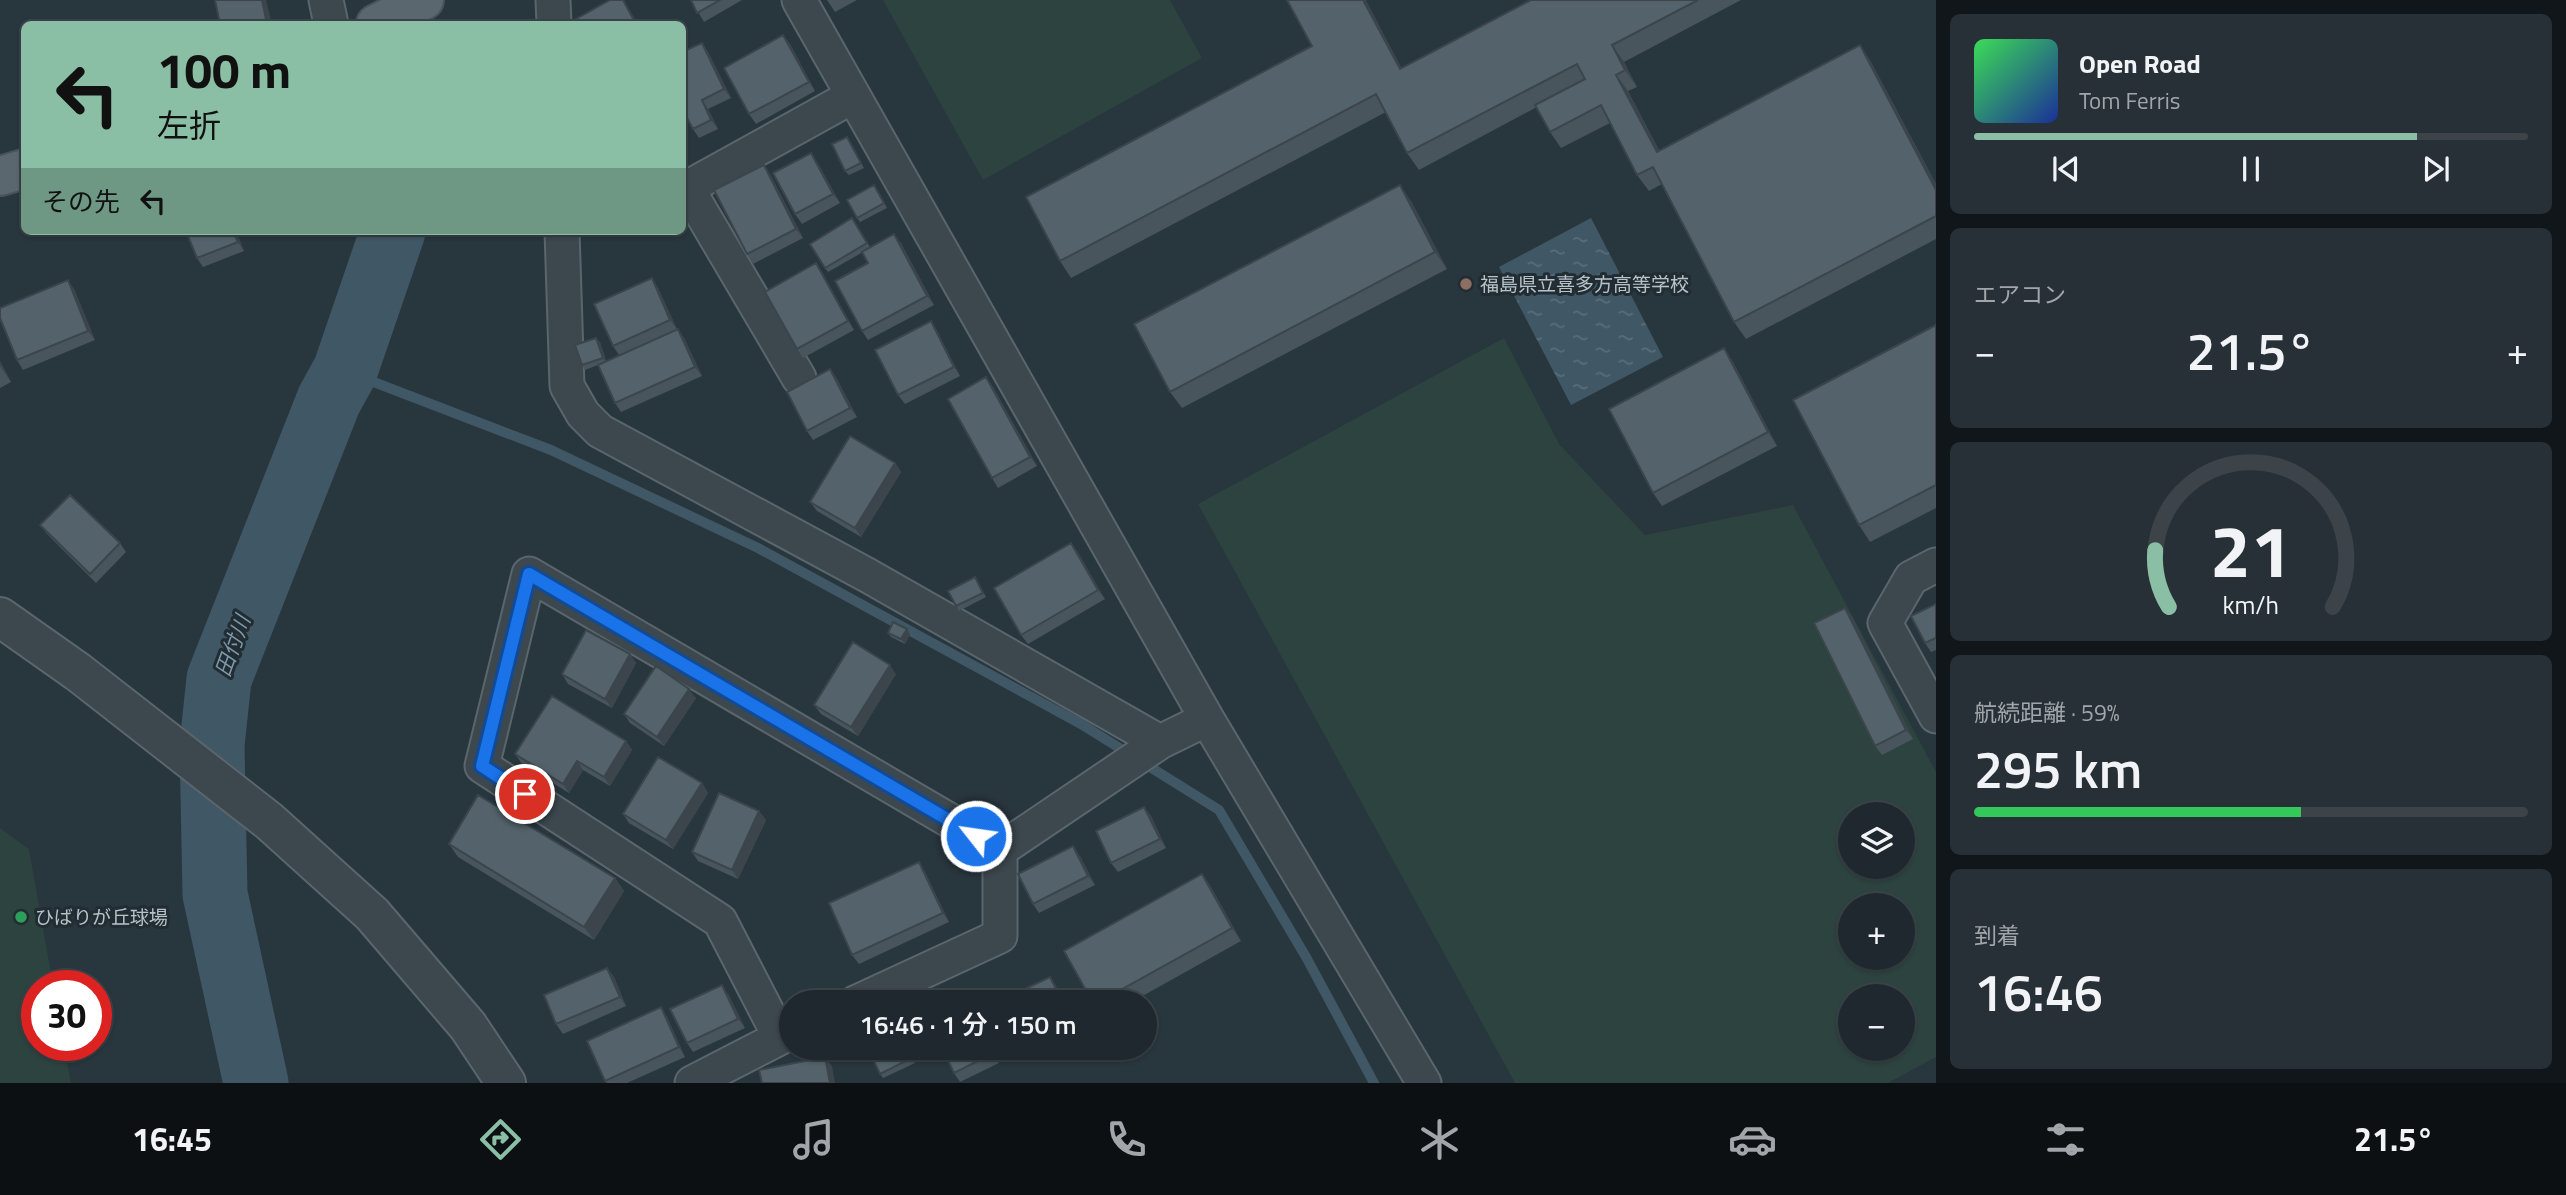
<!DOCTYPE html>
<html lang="ja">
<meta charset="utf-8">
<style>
body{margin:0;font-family:"Titillium Web","Noto Sans JP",sans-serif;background:#263036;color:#f1f3f6;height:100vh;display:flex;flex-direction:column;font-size:26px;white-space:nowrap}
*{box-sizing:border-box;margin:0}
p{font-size:23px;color:#a1a6aa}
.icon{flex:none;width:38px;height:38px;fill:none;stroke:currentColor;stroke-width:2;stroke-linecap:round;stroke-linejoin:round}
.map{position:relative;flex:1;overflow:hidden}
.panel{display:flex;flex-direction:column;gap:14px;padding:14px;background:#101619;width:630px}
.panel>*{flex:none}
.guide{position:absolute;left:21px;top:21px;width:665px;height:214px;border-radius:10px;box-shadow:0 2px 5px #0004,0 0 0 2px #3c444a;background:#8abfa5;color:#111;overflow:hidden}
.fabs{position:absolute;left:1838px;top:802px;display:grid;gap:14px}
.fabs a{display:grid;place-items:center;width:77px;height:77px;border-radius:50%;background:#1e282e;box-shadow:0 2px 5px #0004,0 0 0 2px #3c444a;font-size:35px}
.speed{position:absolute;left:21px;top:970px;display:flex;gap:14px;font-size:35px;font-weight:700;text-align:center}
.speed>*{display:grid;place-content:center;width:91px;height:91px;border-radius:50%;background:#1e282e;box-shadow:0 2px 5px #0004,0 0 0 2px #3c444a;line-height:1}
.speed .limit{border:10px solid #d22;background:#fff;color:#111}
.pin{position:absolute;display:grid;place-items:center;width:60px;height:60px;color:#fff;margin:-30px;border:4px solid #fff;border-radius:50%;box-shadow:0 2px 7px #0007}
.me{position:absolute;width:77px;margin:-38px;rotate:300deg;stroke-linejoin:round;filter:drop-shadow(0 0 5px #0008)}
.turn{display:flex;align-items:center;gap:24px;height:147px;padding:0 21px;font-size:32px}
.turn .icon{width:91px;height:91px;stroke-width:2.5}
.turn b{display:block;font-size:49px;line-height:60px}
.then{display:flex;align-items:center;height:66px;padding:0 21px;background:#0003;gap:14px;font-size:26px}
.big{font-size:52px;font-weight:600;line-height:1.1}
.panel .tile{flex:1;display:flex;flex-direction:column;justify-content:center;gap:10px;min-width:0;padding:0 24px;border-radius:10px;background:#263036}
.panel .dial{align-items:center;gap:0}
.dial svg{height:182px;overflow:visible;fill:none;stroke:#3c444a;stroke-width:7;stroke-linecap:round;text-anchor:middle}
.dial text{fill:#f1f3f6;stroke:none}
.song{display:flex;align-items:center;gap:21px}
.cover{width:84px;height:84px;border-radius:10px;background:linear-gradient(135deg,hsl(130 70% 55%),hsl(230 70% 35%))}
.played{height:7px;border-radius:4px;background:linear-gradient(90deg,#8abfa5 80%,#3c444a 80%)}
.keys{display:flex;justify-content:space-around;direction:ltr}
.heat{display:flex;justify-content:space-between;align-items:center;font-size:38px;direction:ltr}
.charge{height:10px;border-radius:5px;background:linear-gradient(90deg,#34c759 59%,#3c444a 0)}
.trip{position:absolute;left:779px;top:990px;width:378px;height:70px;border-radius:35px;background:#1e282e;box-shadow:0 2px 5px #0004,0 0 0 2px #3c444a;font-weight:600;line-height:70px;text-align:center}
.dock{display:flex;height:112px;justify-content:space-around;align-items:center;background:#0c1012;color:#a1a6aa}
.dock .icon{width:49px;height:49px}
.dock .on{color:#8abfa5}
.dock b{font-size:32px;color:#f1f3f6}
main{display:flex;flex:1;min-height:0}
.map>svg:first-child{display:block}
.garden{fill:#2d433f;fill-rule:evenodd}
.water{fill:url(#water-ripples)}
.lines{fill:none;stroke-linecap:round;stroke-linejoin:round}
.stream{stroke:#405765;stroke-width:10}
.river{stroke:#405765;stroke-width:65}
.minor-casing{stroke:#5a656c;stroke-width:37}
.tertiary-casing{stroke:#5a656c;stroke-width:42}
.primary-casing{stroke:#48535a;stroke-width:42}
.minor{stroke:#3c474e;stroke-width:33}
.tertiary{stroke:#3c474e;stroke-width:38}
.primary{stroke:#5a676e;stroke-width:38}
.wall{fill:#48555c}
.shaded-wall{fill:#3b454b}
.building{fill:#54636b;stroke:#3b454b;stroke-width:2}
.route-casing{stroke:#114b97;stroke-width:18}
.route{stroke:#1a73e8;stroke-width:12}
.education-dot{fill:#8d6e63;stroke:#212c33;stroke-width:2.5}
.leisure-dot{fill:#2e9e5b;stroke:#212c33;stroke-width:2.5}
.labels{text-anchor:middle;stroke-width:6;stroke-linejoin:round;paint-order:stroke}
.poi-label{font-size:19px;fill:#b8c2c9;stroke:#212c33;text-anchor:start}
.water-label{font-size:21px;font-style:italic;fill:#7c98a9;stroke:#212c33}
</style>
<main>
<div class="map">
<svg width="1936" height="1083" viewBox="0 0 1936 1083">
<defs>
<pattern id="water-ripples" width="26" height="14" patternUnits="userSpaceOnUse" patternTransform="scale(1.75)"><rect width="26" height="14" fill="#405765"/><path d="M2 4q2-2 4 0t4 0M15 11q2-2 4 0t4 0" fill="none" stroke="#5a6e7a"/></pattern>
</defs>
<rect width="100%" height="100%" fill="#28363e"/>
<path class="garden" d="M883,0H1170L1202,58L983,180Z
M1504,338L1559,444L1645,535L1793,505L1936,772V1057L1888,1083H1515L1198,504ZM1850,814H1902V866H1850ZM1850,905H1902V957H1850ZM1850,996H1902V1048H1850Z
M0,828L29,849L53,985H37V1045H64L71,1083H0Z"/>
<path class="water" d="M1591,218L1663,357L1571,405L1499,267Z"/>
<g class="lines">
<path class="stream" d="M345,371L551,450L758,548L1081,724L1219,810L1306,957L1374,1083"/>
<path class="river" d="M256,1083L215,894L212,745L219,679L329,400L345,371L393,231"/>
<g class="minor-casing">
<path id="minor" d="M326,0L331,24
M553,0L554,24
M799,0L1207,719L1424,1083
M562,231L567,386L583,414L600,431L867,575L1160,742
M799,378L687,188L853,96
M1936,565L1911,578L1885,623L1936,716
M1000,850L1160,742L1207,719
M855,1003L1000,936V850
M780,1037L720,921L482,766L529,574L1000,850
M692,1083L791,1032"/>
</g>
<g class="tertiary-casing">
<path id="tertiary" d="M0,617L78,672L269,821L372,914L468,1026L506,1083"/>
</g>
<g class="primary-casing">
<path id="primary" d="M376,24L424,0
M0,176L24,169"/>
</g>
<use href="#minor" class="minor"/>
<use href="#tertiary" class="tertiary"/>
<use href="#primary" class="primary"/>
</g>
<path class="wall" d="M691,0H742L704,22Z
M827,0H857L835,12Z
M1531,0H1741L1624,62L1637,87L1628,91L1659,150L1860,45L1871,62L1936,184V239L1746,339L1734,322L1662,184L1649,191L1637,175L1610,123L1561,148L1550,132L1537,107L1419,170L1407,153L1386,112L1071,278L1060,261L1312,46L1402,68Z
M783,35L790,44L815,91L756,124L749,114Z
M702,43L708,52L731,98L708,109L718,129L699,138L693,129L688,119L682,121V52Z
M847,137L864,168L849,175L845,171Z
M817,162L840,203L802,224L795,214Z
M764,165L770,174L803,238L753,264L747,254Z
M877,190L887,208L860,222L857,218Z
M1411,201L1447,269L1182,408L1170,392Z
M852,218L870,247L901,243L934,305L868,340L862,331L868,263L863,252L828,272L825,268Z
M186,231H236L244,251L203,267L197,258Z
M822,272L854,330L803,358L797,349Z
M652,278L658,288L677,329L684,338L702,376L621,412L615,403L598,365L585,370L582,365L600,342L606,361L619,355L613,346Z
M74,289L95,340L23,370L17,360Z
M931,321L937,331L960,376L905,404L898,395Z
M1936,325V508L1870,542L1859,525Z
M1724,348L1733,362L1777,446L1662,506L1653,493Z
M0,361L11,382L0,388Z
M830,369L837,379L857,417L813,440L807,431Z
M993,387L1037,466L998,488L992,478Z
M895,463L901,472L861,537L817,511L810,502Z
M40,525L120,543L126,552L96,583L47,534Z
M1071,543L1105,599L1028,644L1021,635Z
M975,577L986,597L959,611L956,606Z
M1936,604V650L1931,652L1925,643Z
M1845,608L1852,617L1913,739L1882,755L1875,746Z
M888,633L910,634L905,644L891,637Z
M630,654L636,663L612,708L568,684L562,674Z
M896,674L858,736L821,714L814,705Z
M696,698L664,746L630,723L624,714Z
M626,741L632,750L610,786L583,770L569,793L522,764L515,754Z
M702,783L708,793L673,849L629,823L623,814Z
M1144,807L1151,816L1166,848L1118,872L1111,863Z
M759,811L766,820L738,879L698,861L692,852Z
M449,844L615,878L624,891L594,940L458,857Z
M1080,856L1095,885L1039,913L1033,904Z
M919,862L925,872L949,922L859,964L852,955Z
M1202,874L1211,887L1241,941L1130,1003H1093Z
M607,968L614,977L626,1006L563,1034L556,1024Z
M728,994L745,1028L693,1052L687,1043Z
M661,1007L667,1017L685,1057L627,1083H607L605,1081Z
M908,1048L915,1063L883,1078L880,1074Z
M942,1048H991L999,1063L960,1082L954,1073Z
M999,1048H1036L1008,1062Z"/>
<path class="shaded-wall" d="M262,0H266L272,24H267Z
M623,0L626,4L638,24H636Z
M1363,0H1366L1411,86L1400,69Z
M783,35L790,44L815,91L809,82Z
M702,43L708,52L731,98L724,89Z
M1612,45L1624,62L1637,87L1625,70Z
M1860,45L1871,62L1936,184V190Z
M1616,75L1628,91L1668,168L1657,152Z
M702,100L708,109L718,129L711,120Z
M811,153L817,162L840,203L833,194Z
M764,165L770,174L803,238L796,229Z
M1400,185L1411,201L1447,269L1435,252Z
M233,231H236L244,251L238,242Z
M894,234L901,243L934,305L927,296Z
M816,263L822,272L854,330L848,321Z
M652,278L658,288L677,329L670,320Z
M68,280L74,289L95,340L88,331Z
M931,321L937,331L960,376L954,367Z
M678,329L684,338L702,376L695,367Z
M596,338L600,342L606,363L603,358Z
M1724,348L1733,362L1777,446L1768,432Z
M0,361L11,382L0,366Z
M830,369L837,379L857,417L850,408Z
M986,377L993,387L1037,466L1030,457Z
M895,463L901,472L861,537L855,528Z
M1071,543L1078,552L1105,599L1098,590Z
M1845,608L1852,617L1913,739L1906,730Z
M907,629L910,634L905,644L901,639Z
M630,654L636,663L612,708L605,699Z
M890,665L896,674L858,736L851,727Z
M689,689L696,698L664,746L657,737Z
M626,741L632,750L610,786L604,777Z
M577,761L583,770L569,793L563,784Z
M702,783L708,793L673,849L666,840Z
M1144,807L1151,816L1166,848L1160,839Z
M759,811L766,820L738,879L732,870Z
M1073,846L1080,856L1095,885L1088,876Z
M919,862L925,872L949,922L943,913Z
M1202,874L1211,887L1241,941L1232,928Z
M615,878L624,891L594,940L584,927Z
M607,968L614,977L626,1006L620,997Z
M1050,977L1056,986L1065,1003H1063Z
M722,985L728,994L745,1028L738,1019Z
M661,1007L667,1017L685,1057L679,1047Z
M989,1048H991L999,1063L992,1054Z
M825,1057L832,1066L835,1083H830Z"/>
<path class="building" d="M215,0H262L267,24H220Z
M610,0H623L636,24H567Z
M691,0H720L697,13Z
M1287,0H1363L1400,69L1531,0H1698L1612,45L1625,70L1616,75L1657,152L1860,45L1936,190V216L1734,322L1653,167L1637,175L1601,105L1550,132L1535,105L1585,79L1577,64L1407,153L1376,94L1060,261L1026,197L1312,46Z
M783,35L809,82L749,114L724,68Z
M702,43L724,89L702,100L711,120L693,129L682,109V52Z
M847,137L861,163L845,171L832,144Z
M811,153L833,194L795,214L773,173Z
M764,165L796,229L747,254L714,190Z
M874,185L884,203L857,218L847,200Z
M1400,185L1435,252L1170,392L1134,324Z
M852,218L867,243L825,268L810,244Z
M186,231H233L238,242L197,258Z
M894,234L927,296L862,331L835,281L868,263L862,252Z
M816,263L848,321L797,349L765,292Z
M652,278L670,320L613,346L594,304Z
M68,280L88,331L17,360L0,318V308Z
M931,321L954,367L898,395L875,350Z
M1936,325V485L1859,525L1793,400Z
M678,329L695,367L615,403L598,365Z
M596,338L603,358L582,365L575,345Z
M1724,348L1768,432L1653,493L1609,409Z
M830,369L850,408L807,431L787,392Z
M986,377L1030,457L992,478L948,399Z
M850,436L895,463L855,528L810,502Z
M70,495L120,543L90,574L40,525Z
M1071,543L1098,590L1021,635L994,588Z
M975,577L983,593L956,606L948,591Z
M1936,604V638L1925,643L1911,616Z
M1845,608L1906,730L1875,746L1814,623Z
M893,622L907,629L901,639L888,633Z
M586,630L630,654L605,699L562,674Z
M853,642L890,665L851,727L814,705Z
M656,666L689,689L657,737L624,714Z
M552,696L626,741L604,777L577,761L563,784L515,754Z
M658,757L702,783L666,840L623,814Z
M719,793L759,811L732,870L692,852Z
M478,795L615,878L584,927L449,844Z
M1144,807L1160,839L1111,863L1096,831Z
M1073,846L1088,876L1033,904L1018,874Z
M919,862L943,913L852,955L829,903Z
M1202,874L1232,928L1097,1003H1093L1064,951Z
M607,968L620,997L556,1024L544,995Z
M1050,977L1063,1003H996Z
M722,985L738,1019L687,1043L670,1009Z
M661,1007L679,1047L605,1081L587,1041Z
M868,1048H907L912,1058L880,1074Z
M942,1048H989L992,1054L954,1073Z
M999,1048H1011L1001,1053Z
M825,1057L830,1083H762L759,1070Z"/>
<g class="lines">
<g class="route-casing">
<path id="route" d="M525,794L482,766L529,574L976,836"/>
</g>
<use href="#route" class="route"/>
</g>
<circle class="education-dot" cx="1466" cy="284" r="7"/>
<circle class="leisure-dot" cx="21" cy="917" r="7"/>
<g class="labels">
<g class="poi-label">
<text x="1480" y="291">福島県立喜多方高等学校</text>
<text x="35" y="924">ひばりが丘球場</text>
</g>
<g class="water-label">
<text transform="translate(233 646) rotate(-70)" y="7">田付川</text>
</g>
</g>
</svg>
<div class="fabs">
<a><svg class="icon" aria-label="layers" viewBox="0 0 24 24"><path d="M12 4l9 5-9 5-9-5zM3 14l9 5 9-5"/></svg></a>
<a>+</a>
<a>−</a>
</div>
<div class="speed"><div class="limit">30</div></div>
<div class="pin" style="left:525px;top:794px;background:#d93025"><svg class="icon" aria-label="arrive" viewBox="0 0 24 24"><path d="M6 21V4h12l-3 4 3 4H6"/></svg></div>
<svg class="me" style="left:976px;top:836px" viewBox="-20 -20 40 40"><circle r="17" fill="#1a73e8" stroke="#fff" stroke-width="3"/><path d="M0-11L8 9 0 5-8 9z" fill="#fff"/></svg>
<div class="trip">16:46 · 1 分 · 150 m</div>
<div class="guide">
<div class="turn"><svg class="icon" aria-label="left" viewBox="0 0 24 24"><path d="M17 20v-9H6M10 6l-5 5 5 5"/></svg><div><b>100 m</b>左折</div></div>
<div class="then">その先<svg class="icon" aria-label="left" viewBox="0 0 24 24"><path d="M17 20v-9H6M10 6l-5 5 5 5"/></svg></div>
</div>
</div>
<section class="panel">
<div class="tile">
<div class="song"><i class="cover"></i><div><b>Open Road</b><p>Tom Ferris</p></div></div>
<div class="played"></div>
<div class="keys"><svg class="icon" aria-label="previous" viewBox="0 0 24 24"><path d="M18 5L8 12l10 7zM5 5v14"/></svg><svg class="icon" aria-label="pause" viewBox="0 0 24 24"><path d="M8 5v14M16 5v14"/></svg><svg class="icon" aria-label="next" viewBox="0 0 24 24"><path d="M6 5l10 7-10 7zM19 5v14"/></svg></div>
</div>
<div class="tile"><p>エアコン</p>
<div class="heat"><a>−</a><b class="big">21.5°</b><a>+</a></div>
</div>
<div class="tile dial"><svg viewBox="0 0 100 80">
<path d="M14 69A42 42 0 1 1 86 69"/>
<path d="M14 69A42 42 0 0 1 8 44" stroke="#8abfa5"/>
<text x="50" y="56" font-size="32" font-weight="700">21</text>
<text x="50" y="72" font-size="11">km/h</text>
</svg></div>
<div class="tile"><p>航続距離 · 59%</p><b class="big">295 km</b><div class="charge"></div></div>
<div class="tile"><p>到着</p><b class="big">16:46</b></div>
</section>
</main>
<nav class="dock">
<b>16:45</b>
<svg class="icon on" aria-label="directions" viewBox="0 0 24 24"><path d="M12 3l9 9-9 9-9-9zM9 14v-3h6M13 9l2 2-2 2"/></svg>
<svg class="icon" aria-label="music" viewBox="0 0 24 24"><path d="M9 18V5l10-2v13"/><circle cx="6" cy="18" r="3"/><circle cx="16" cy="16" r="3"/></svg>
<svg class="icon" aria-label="phone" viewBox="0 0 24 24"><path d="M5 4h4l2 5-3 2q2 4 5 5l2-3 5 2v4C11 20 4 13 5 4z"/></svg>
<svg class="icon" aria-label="climate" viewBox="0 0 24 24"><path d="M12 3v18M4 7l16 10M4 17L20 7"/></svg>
<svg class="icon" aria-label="car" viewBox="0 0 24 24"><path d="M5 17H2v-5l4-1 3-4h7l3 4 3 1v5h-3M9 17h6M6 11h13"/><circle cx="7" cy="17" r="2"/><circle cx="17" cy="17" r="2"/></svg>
<svg class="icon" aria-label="filters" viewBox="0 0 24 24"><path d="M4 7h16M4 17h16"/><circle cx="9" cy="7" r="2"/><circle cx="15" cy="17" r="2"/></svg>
<b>21.5°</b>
</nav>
